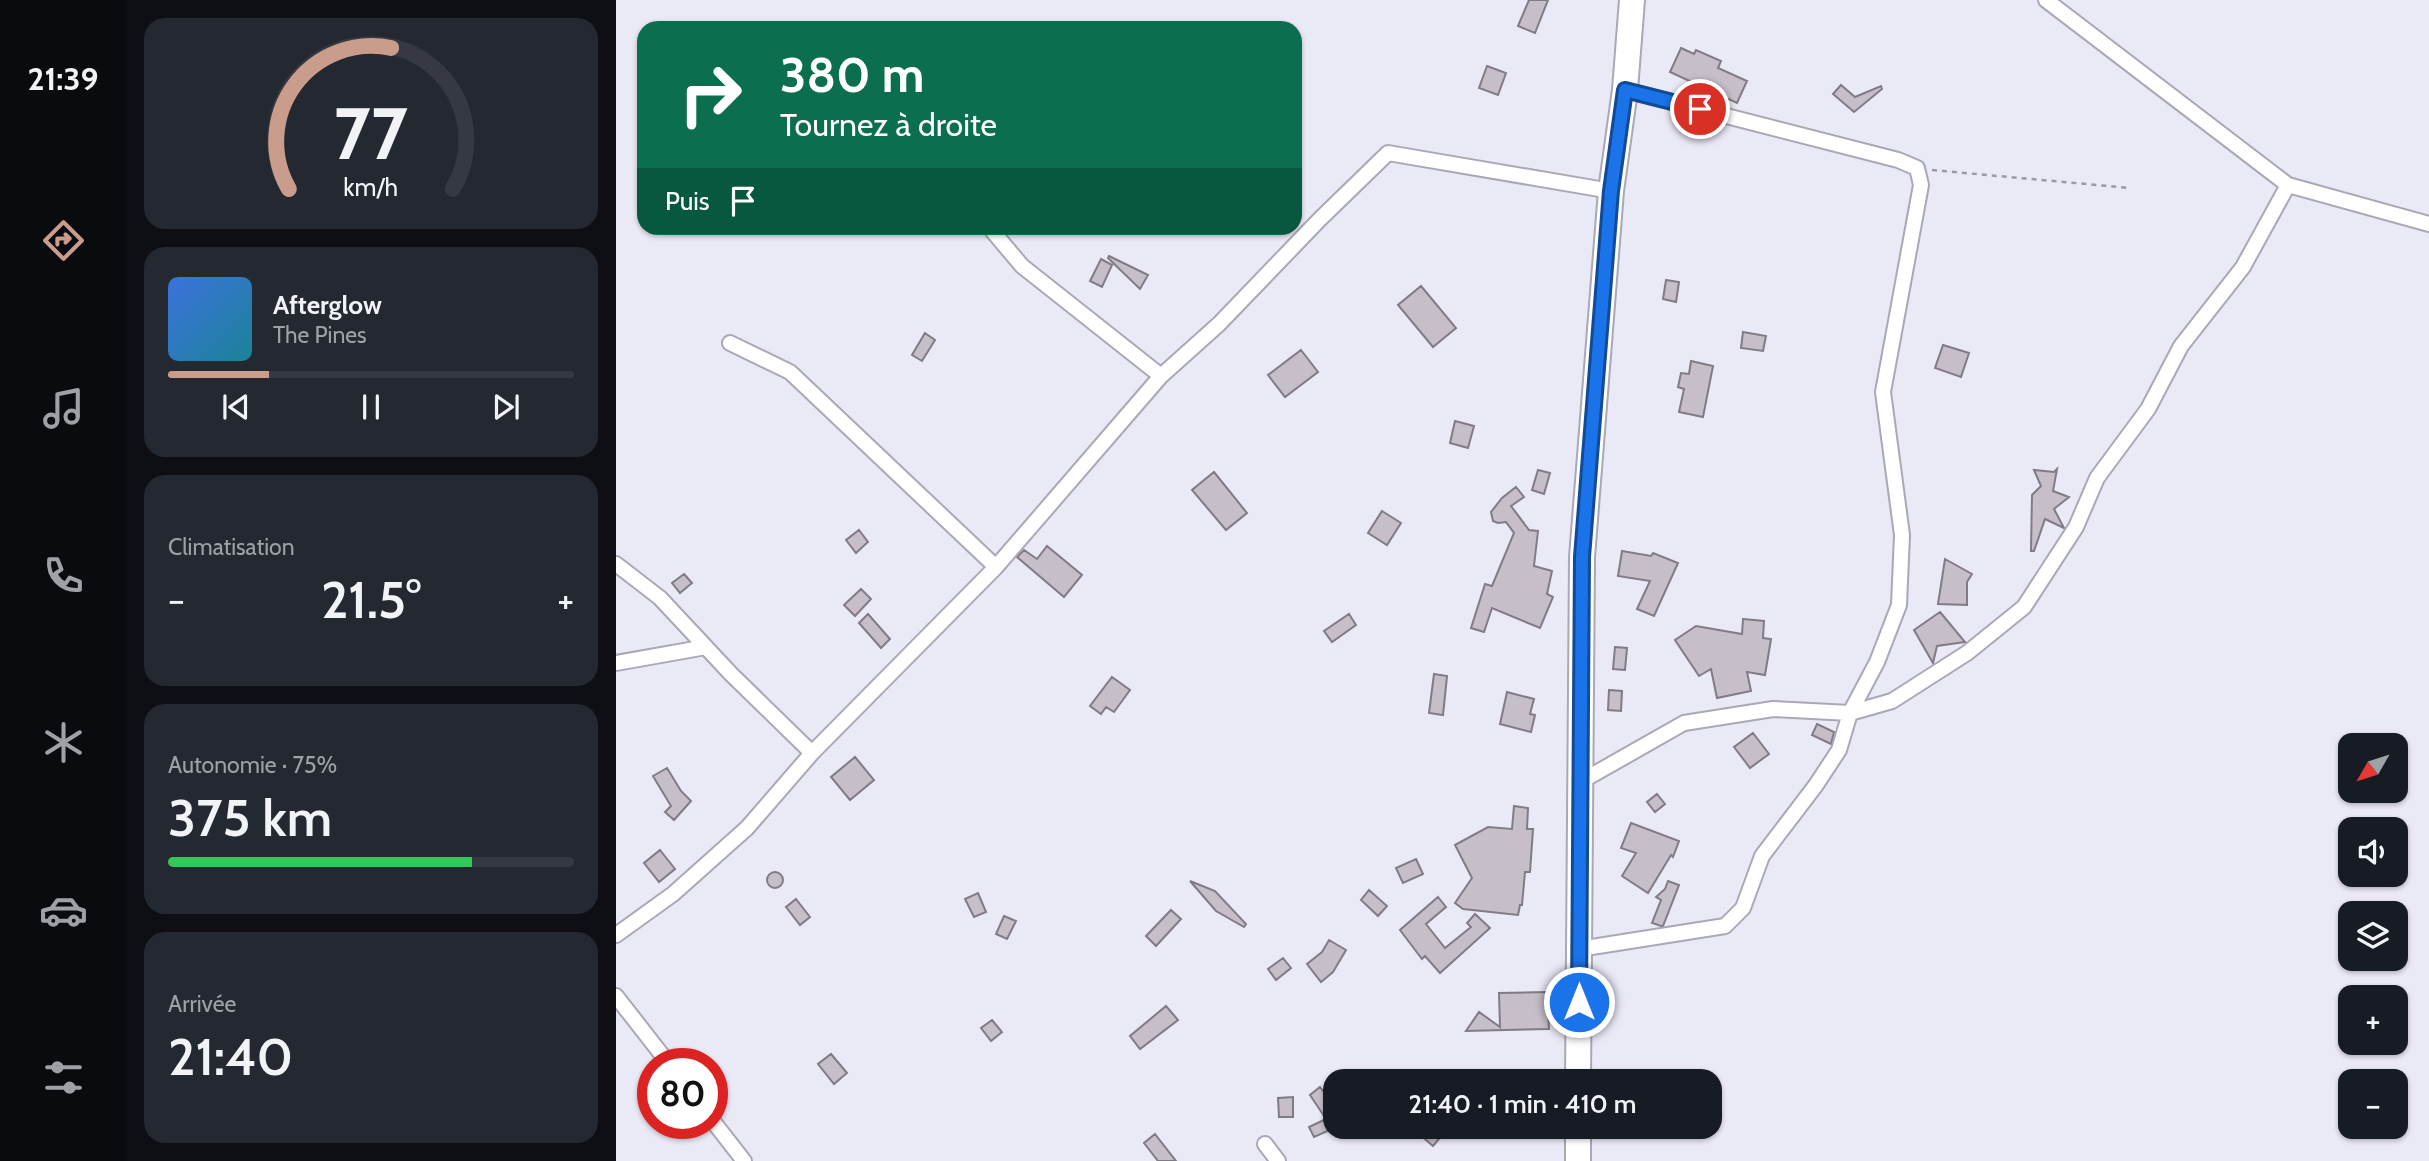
<!DOCTYPE html>
<html lang="fr">
<meta charset="utf-8">
<style>
body{margin:0;font-family:Cabin,sans-serif;background:#242831;color:#f1f3f6;height:100vh;display:flex;flex-direction:column;font-size:26px;white-space:nowrap}
*{box-sizing:border-box;margin:0}
p{font-size:23px;color:#9ea1a6}
.icon{flex:none;width:38px;height:38px;fill:none;stroke:currentColor;stroke-width:2;stroke-linecap:round;stroke-linejoin:round}
.map{position:relative;flex:1;overflow:hidden}
.drawer{display:flex;flex-direction:column;gap:18px;padding:18px;background:#0d0f14;width:490px}
.drawer>*{flex:none}
.top-card{position:absolute;left:21px;top:21px;width:665px;height:214px;border-radius:21px;box-shadow:0 2px 5px #0004;background:#0b6e4f;color:#fff;overflow:hidden}
.needle{width:46px;rotate:231deg}
.fabs{position:absolute;left:1722px;top:733px;display:grid;gap:14px}
.fabs a{display:grid;place-items:center;width:70px;height:70px;border-radius:14px;background:#171b24;box-shadow:0 2px 5px #0004;font-size:35px}
.speed{position:absolute;left:21px;top:1048px;display:flex;gap:14px;font-size:35px;font-weight:700;text-align:center}
.speed>*{display:grid;place-content:center;width:91px;height:91px;border-radius:50%;background:#171b24;box-shadow:0 2px 5px #0004;line-height:1}
.speed .limit{border:10px solid #d22;background:#fff;color:#111}
.pin{position:absolute;display:grid;place-items:center;width:60px;height:60px;color:#fff;margin:-30px;border:4px solid #fff;border-radius:50%;box-shadow:0 2px 7px #0007}
.me{position:absolute;width:77px;margin:-38px;rotate:0deg;stroke-linejoin:round;filter:drop-shadow(0 0 5px #0008)}
.turn{display:flex;align-items:center;gap:24px;height:147px;padding:0 28px;font-size:32px}
.turn .icon{width:91px;height:91px;stroke-width:2.5}
.turn b{display:block;font-size:49px;line-height:60px}
.then{display:flex;align-items:center;height:66px;padding:0 28px;background:#0003;gap:14px;font-size:26px}
.big{font-size:52px;font-weight:600;line-height:1.1}
.drawer .card{flex:1;display:flex;flex-direction:column;justify-content:center;gap:10px;min-width:0;padding:0 24px;border-radius:21px;background:#242831}
.drawer .dial{align-items:center;gap:0}
.dial svg{height:182px;overflow:visible;fill:none;stroke:#363941;stroke-width:7;stroke-linecap:round;text-anchor:middle}
.dial text{fill:#f1f3f6;stroke:none}
.song{display:flex;align-items:center;gap:21px}
.cover{width:84px;height:84px;border-radius:10px;background:linear-gradient(135deg,hsl(220 70% 55%),hsl(190 70% 35%))}
.played{height:7px;border-radius:4px;background:linear-gradient(90deg,#c99c8b 25%,#363941 25%)}
.keys{display:flex;justify-content:space-around;direction:ltr}
.heat{display:flex;justify-content:space-between;align-items:center;font-size:38px;direction:ltr}
.charge{height:10px;border-radius:5px;background:linear-gradient(90deg,#34c759 75%,#363941 0)}
.trip{position:absolute;left:707px;top:1069px;width:399px;height:70px;border-radius:21px;background:#171b24;box-shadow:0 2px 5px #0004;font-weight:600;line-height:70px;text-align:center}
main{display:flex;flex:1;min-height:0}
.tabs{display:flex;flex-direction:column;width:126px;justify-content:space-around;align-items:center;background:#090b0e;color:#9ea1a6}
.tabs .icon{width:49px;height:49px}
.tabs .selected{color:#c99c8b}
.tabs b{font-size:32px;color:#f1f3f6}
.map>svg:first-child{display:block}
.building{fill:#c6bfca;stroke:#817b85;stroke-width:2}
.lines{fill:none;stroke-linecap:round;stroke-linejoin:round}
.minor-casing{stroke:#aaa8b5;stroke-width:18}
.trunk-casing{stroke:#aaa8b5;stroke-width:28}
.path{stroke:#9b9aa4;stroke-width:2.5;stroke-dasharray:5 5;stroke-linecap:butt}
.minor{stroke:#fff;stroke-width:14}
.trunk{stroke:#fff;stroke-width:24}
.route-casing{stroke:#114b97;stroke-width:18}
.route{stroke:#1a73e8;stroke-width:12}
</style>
<main>
<nav class="tabs">
<b>21:39</b>
<svg class="icon selected" aria-label="directions" viewBox="0 0 24 24"><path d="M12 3l9 9-9 9-9-9zM9 14v-3h6M13 9l2 2-2 2"/></svg>
<svg class="icon" aria-label="music" viewBox="0 0 24 24"><path d="M9 18V5l10-2v13"/><circle cx="6" cy="18" r="3"/><circle cx="16" cy="16" r="3"/></svg>
<svg class="icon" aria-label="phone" viewBox="0 0 24 24"><path d="M5 4h4l2 5-3 2q2 4 5 5l2-3 5 2v4C11 20 4 13 5 4z"/></svg>
<svg class="icon" aria-label="climate" viewBox="0 0 24 24"><path d="M12 3v18M4 7l16 10M4 17L20 7"/></svg>
<svg class="icon" aria-label="car" viewBox="0 0 24 24"><path d="M5 17H2v-5l4-1 3-4h7l3 4 3 1v5h-3M9 17h6M6 11h13"/><circle cx="7" cy="17" r="2"/><circle cx="17" cy="17" r="2"/></svg>
<svg class="icon" aria-label="filters" viewBox="0 0 24 24"><path d="M4 7h16M4 17h16"/><circle cx="9" cy="7" r="2"/><circle cx="15" cy="17" r="2"/></svg>
</nav>
<section class="drawer">
<div class="card dial"><svg viewBox="0 0 100 80">
<path d="M14 69A42 42 0 1 1 86 69"/>
<path d="M14 69A42 42 0 0 1 59 7" stroke="#c99c8b"/>
<text x="50" y="56" font-size="32" font-weight="700">77</text>
<text x="50" y="72" font-size="11">km/h</text>
</svg></div>
<div class="card">
<div class="song"><i class="cover"></i><div><b>Afterglow</b><p>The Pines</p></div></div>
<div class="played"></div>
<div class="keys"><svg class="icon" aria-label="previous" viewBox="0 0 24 24"><path d="M18 5L8 12l10 7zM5 5v14"/></svg><svg class="icon" aria-label="pause" viewBox="0 0 24 24"><path d="M8 5v14M16 5v14"/></svg><svg class="icon" aria-label="next" viewBox="0 0 24 24"><path d="M6 5l10 7-10 7zM19 5v14"/></svg></div>
</div>
<div class="card"><p>Climatisation</p>
<div class="heat"><a>−</a><b class="big">21.5°</b><a>+</a></div>
</div>
<div class="card"><p>Autonomie · 75%</p><b class="big">375 km</b><div class="charge"></div></div>
<div class="card"><p>Arrivée</p><b class="big">21:40</b></div>
</section>
<div class="map">
<svg width="1813" height="1161" viewBox="0 0 1813 1161">
<rect width="100%" height="100%" fill="#eae9f6"/>
<path class="building" d="M913,0H932L919,33L902,26Z
M1065,48L1078,54L1080,50L1105,61L1102,68L1131,81L1121,103L1054,72Z
M871,66L890,73L882,95L863,88Z
M1225,85L1239,97L1265,86L1266,89L1238,112L1217,94Z
M493,256L532,275L524,289L492,258Z
M485,259L496,265L486,287L474,281Z
M1050,280L1063,282L1060,302L1047,299Z
M805,286L840,328L817,347L782,305Z
M1127,332L1150,336L1147,351L1125,348Z
M309,333L319,340L306,361L296,355Z
M1327,345L1353,353L1345,377L1319,368Z
M685,350L702,372L669,397L652,375Z
M1075,361L1097,366L1087,417L1063,412L1068,389L1062,387L1065,373L1073,374Z
M839,421L858,426L852,448L834,443Z
M1441,469L1437,491L1453,497L1438,509L1448,528L1429,519L1418,551H1415L1416,495L1425,486L1418,470L1438,472Z
M922,470L934,473L928,494L916,490Z
M598,472L631,513L610,530L576,490Z
M900,487L908,497L895,506L913,530L922,531L918,566L936,571L931,594L937,597L924,628L876,608L868,632L855,628L869,584L876,586L898,533L890,522L882,523L877,521L875,512L886,498Z
M766,511L785,523L771,545L752,533Z
M243,530L252,542L240,553L230,540Z
M431,546L466,575L448,597L401,557L408,550L421,559Z
M1006,551L1035,556L1037,553L1062,563L1038,616L1021,609L1034,581L1002,576Z
M1329,559L1356,574L1351,582V605L1322,604Z
M68,574L76,583L64,593L56,583Z
M245,589L255,599L239,616L228,605Z
M1324,612L1349,642L1321,646L1317,663L1298,630Z
M252,614L274,639L265,648L243,623Z
M733,614L740,625L716,642L708,631Z
M1127,619L1148,621L1147,638L1155,639L1149,675L1131,672L1135,691L1101,698L1095,669L1083,676L1059,640L1080,626L1126,634Z
M999,647L1011,648L1009,670L997,669Z
M818,674L831,676L827,715L813,713Z
M496,677L514,690L498,712L490,707L485,714L474,706Z
M993,690L1006,691L1005,711L992,710Z
M891,692L918,699L914,714L919,715L915,732L884,724Z
M1201,724L1218,732L1215,744L1196,735Z
M1137,733L1153,754L1134,768L1118,747Z
M239,757L258,780L234,800L215,777Z
M51,768L65,791L75,801L58,820L49,812L55,806L37,776Z
M1041,794L1049,804L1039,812L1031,802Z
M898,806L912,808L911,829H917L914,872H909L906,905H904L902,915L847,909L839,903L856,878L839,845L872,827L896,829Z
M1015,823L1063,841L1057,857L1055,855L1032,893L1006,876L1020,853L1005,848Z
M44,850L59,869L43,882L28,863Z
M800,859L807,874L787,883L780,868Z
M151 880a8 8 0 1 1 16 0a8 8 0 1 1-16 0Z
M574,881L599,891L630,924L628,927L600,911Z
M1052,881L1063,885L1047,926H1045L1036,923L1045,900L1040,897L1049,889Z
M753,890L771,906L762,916L745,900Z
M362,893L370,912L358,917L349,899Z
M822,897L830,907L810,924L829,948L855,927L851,923L859,914L874,928L824,973L809,956L806,959L784,930Z
M180,899L194,917L184,925L170,907Z
M555,910L565,919L540,946L530,936Z
M388,916L400,921L391,939L380,934Z
M713,940L730,950L717,972L705,982L691,964L706,952Z
M667,958L675,968L660,980L652,969Z
M931,992L933,1029L850,1031L863,1012L884,1027L883,993Z
M550,1006L562,1020L524,1049L514,1036Z
M376,1020L386,1032L375,1041L365,1028Z
M215,1054L231,1073L218,1084L202,1064Z
M704,1087L719,1107V1134L716,1129L698,1137L693,1127L710,1119L694,1095Z
M677,1097V1117H663L662,1098Z
M795,1127H833L817,1146Z
M539,1134L560,1161H542L528,1143Z"/>
<g class="lines">
<g class="minor-casing">
<path id="minor" d="M1430,0L1672,185L1813,224
M374,228L406,266L545,376
M114,343L174,372L380,567
M0,564L44,598L115,674L196,753
M0,663L90,647
M964,782L1068,723L1157,709L1234,713L1276,701L1351,653L1408,607L1460,527L1481,478L1532,409L1565,346L1627,267L1672,185
M0,935L57,894L131,828L196,753L380,567L545,376L603,324L704,219L772,153L995,191
M963,949L1109,926L1127,908L1146,856L1200,785L1223,750L1234,713L1261,662L1283,605L1286,535L1267,392L1305,185L1301,168L1282,160L1009,90
M0,996L53,1064
M96,1120L128,1161
M649,1144L662,1161"/>
</g>
<g class="trunk-casing">
<path id="trunk" d="M962,1082L966,557L995,191L1009,90L1016,0
M962,1161V1127"/>
</g>
<path class="path" d="M1316,170L1514,188"/>
<use href="#minor" class="minor"/>
<use href="#trunk" class="trunk"/>
</g>
<g class="lines">
<g class="route-casing">
<path id="route" d="M963,1002L966,557L995,191L1009,90L1084,109"/>
</g>
<use href="#route" class="route"/>
</g>
</svg>
<div class="fabs">
<a><svg class="needle" viewBox="-14 -14 28 28"><path d="M0-13l5 13h-10z" fill="#e53935"/><path d="M0 13l5-13h-10z" fill="#9ea1a6"/></svg></a>
<a><svg class="icon" aria-label="sound" viewBox="0 0 24 24"><path d="M4 9h4l5-4v14l-5-4H4zM17 9q2 3 0 6"/></svg></a>
<a><svg class="icon" aria-label="layers" viewBox="0 0 24 24"><path d="M12 4l9 5-9 5-9-5zM3 14l9 5 9-5"/></svg></a>
<a>+</a>
<a>−</a>
</div>
<div class="speed"><div class="limit">80</div></div>
<div class="pin" style="left:1084px;top:109px;background:#d93025"><svg class="icon" aria-label="arrive" viewBox="0 0 24 24"><path d="M6 21V4h12l-3 4 3 4H6"/></svg></div>
<svg class="me" style="left:963px;top:1002px" viewBox="-20 -20 40 40"><circle r="17" fill="#1a73e8" stroke="#fff" stroke-width="3"/><path d="M0-11L8 9 0 5-8 9z" fill="#fff"/></svg>
<div class="trip">21:40 · 1 min · 410 m</div>
<div class="top-card">
<div class="turn"><svg class="icon" aria-label="right" viewBox="0 0 24 24"><path d="M7 20v-9h11M14 6l5 5-5 5"/></svg><div><b>380 m</b>Tournez à droite</div></div>
<div class="then">Puis<svg class="icon" aria-label="arrive" viewBox="0 0 24 24"><path d="M6 21V4h12l-3 4 3 4H6"/></svg></div>
</div>
</div>
</main>
